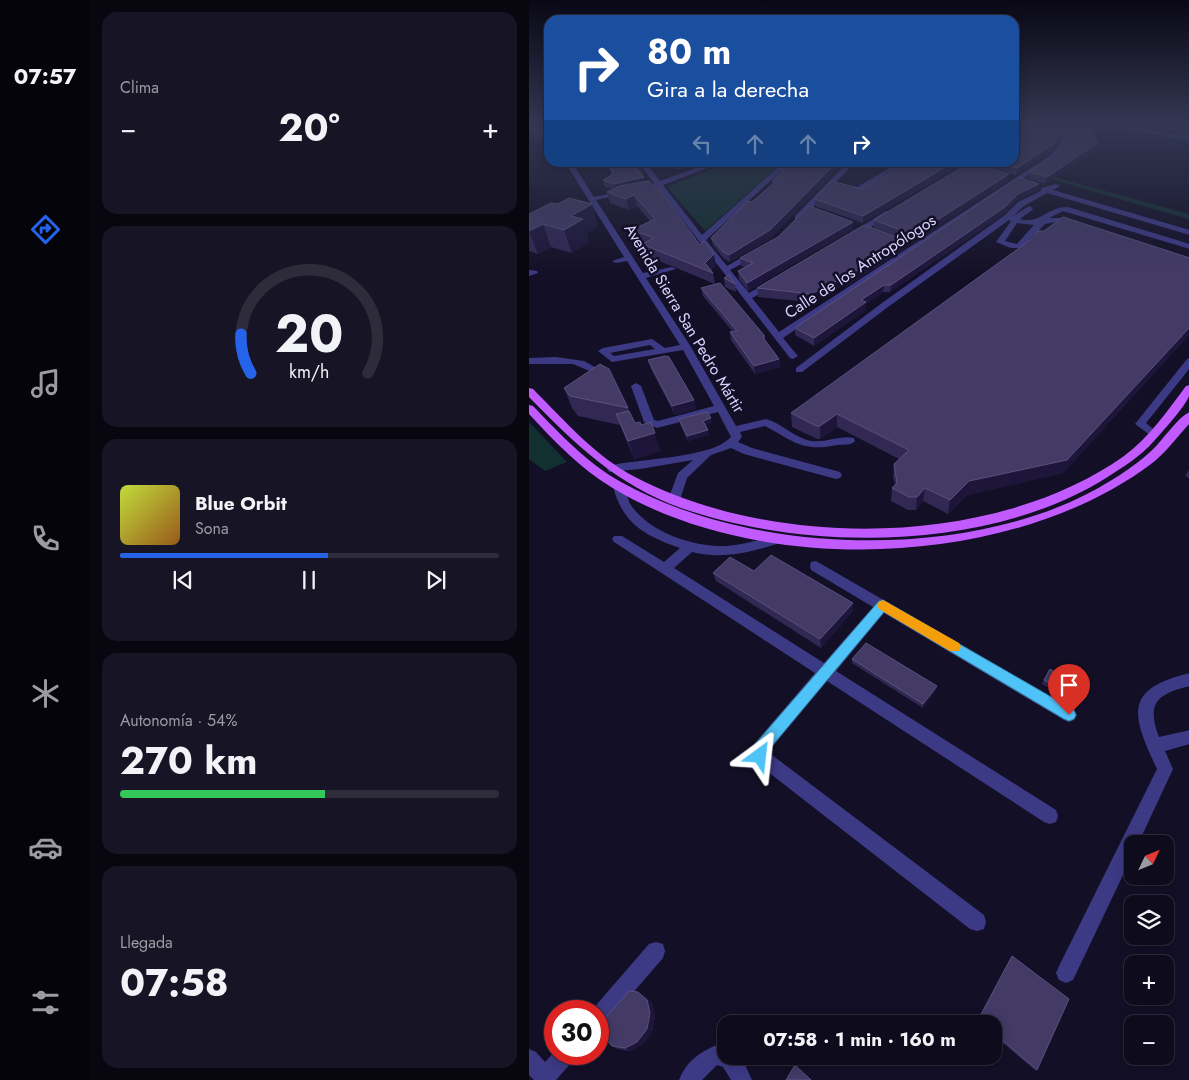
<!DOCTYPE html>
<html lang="es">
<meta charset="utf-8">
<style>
body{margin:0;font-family:Jost,sans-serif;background:#171425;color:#f1f3f6;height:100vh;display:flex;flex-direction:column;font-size:19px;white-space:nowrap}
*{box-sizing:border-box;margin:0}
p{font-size:16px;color:#9b9ba3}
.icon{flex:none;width:28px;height:28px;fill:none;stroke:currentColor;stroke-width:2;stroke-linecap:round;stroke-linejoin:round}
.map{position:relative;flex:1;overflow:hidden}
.details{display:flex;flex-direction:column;gap:12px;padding:12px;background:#08060f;width:439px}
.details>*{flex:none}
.top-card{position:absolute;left:15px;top:15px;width:475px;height:152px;border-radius:15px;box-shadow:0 2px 12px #0003,0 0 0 1px #2e2b3b;background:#1a4fa0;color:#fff;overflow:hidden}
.needle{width:32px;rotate:47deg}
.fabs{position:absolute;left:595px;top:835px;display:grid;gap:10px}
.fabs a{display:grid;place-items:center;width:50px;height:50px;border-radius:10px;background:#0e0b1c;box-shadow:0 2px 12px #0003,0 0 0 1px #2e2b3b;font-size:25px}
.speed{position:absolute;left:15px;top:1000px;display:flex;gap:10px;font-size:25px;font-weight:700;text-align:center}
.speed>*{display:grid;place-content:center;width:65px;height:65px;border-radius:50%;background:#0e0b1c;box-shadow:0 2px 12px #0003,0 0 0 1px #2e2b3b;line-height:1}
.speed .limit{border:8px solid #d22;background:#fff;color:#111}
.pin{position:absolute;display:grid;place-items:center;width:42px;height:42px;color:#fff;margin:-51px -21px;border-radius:50% 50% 50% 0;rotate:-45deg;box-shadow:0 0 5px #0007}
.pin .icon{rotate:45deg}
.me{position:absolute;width:55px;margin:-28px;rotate:30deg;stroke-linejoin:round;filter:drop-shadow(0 0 4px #0008)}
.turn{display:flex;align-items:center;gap:18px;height:105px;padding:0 20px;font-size:22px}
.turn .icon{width:65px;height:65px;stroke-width:2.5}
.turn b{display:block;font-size:35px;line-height:42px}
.lanes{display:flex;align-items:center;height:48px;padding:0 20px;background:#0003;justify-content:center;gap:25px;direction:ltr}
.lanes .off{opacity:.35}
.big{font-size:38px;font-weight:700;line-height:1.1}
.details .tile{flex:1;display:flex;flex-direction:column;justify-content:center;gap:8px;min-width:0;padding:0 18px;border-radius:15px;background:#171425}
.details .dial{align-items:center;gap:0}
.dial svg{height:130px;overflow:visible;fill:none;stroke:#2e2b3b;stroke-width:7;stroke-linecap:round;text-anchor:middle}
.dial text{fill:#f1f3f6;stroke:none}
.song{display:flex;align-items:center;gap:15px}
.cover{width:60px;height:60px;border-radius:8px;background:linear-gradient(135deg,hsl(70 70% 55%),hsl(30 70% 35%))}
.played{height:5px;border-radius:2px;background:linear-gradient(90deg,#2563eb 55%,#2e2b3b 55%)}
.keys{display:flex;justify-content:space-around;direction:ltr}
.heat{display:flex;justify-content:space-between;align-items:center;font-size:28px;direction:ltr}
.charge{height:8px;border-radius:4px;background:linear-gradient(90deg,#34c759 54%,#2e2b3b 0)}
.trip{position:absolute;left:188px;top:1015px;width:285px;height:50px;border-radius:15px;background:#0e0b1c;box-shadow:0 2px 12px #0003,0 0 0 1px #2e2b3b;font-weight:700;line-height:50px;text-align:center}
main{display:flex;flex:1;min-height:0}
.menu{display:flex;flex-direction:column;width:90px;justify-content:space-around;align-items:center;background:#06040b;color:#9b9ba3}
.menu .icon{width:35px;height:35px}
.menu .selected{color:#2563eb}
.menu b{font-size:22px;color:#f1f3f6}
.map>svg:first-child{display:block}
.green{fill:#12302f}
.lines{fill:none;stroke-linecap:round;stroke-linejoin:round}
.minor{fill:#3d3a85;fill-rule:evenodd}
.major{fill:#c25bff;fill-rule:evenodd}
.wall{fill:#312854}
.shaded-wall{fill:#1d163a}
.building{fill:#433a66;stroke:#5a527e}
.route{fill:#4fc3f7;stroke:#337fa1}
.slow{fill:#f59e0b}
.labels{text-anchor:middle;stroke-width:5;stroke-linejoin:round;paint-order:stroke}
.far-street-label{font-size:16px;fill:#d9d4ff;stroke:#130f26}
</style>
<main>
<nav class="menu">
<b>07:57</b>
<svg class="icon selected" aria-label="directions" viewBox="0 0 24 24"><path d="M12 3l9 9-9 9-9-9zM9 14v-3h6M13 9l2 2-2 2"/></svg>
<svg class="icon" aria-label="music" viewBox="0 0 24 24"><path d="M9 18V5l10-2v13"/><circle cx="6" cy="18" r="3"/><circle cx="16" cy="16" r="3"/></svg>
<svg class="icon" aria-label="phone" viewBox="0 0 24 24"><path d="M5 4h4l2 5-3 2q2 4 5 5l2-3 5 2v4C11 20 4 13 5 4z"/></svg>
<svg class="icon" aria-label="climate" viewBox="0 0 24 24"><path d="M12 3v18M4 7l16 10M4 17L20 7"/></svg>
<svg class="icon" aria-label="car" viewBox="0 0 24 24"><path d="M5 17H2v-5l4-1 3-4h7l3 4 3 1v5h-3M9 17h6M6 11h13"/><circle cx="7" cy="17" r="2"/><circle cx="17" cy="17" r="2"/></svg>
<svg class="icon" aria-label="filters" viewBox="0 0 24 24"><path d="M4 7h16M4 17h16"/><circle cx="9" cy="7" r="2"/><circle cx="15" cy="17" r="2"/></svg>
</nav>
<section class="details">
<div class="tile"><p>Clima</p>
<div class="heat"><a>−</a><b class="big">20°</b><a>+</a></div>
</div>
<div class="tile dial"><svg viewBox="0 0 100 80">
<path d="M14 69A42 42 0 1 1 86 69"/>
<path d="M14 69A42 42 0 0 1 8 45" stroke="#2563eb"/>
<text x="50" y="56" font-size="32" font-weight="700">20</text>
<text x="50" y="72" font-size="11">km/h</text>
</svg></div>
<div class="tile">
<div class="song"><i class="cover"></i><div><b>Blue Orbit</b><p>Sona</p></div></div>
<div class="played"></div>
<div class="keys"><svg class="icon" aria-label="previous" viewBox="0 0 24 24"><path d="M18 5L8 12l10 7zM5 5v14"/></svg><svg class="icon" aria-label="pause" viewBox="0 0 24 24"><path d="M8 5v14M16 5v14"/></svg><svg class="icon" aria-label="next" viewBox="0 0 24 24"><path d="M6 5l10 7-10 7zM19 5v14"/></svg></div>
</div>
<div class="tile"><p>Autonomía · 54%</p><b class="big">270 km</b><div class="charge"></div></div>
<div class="tile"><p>Llegada</p><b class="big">07:58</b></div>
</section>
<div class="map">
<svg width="661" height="1080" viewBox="0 0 661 1080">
<rect width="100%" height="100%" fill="#130f26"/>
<path class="green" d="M200,162L253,163L176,231L138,187Z
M525,177L660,214V219L521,179Z
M0,422L38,462L16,471L0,459Z"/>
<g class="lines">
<path class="minor" d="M531,125H537C542,142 536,149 523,159L254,338L269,356L264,359L261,358L128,187L120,188V186L125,183L109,162H116L131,181L183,162H194L134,185L173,235L255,162H262L177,240L198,266L224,251H230V255L201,270L220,293L239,282H245V286L223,298L250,332L519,157C531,147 535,141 531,125Z
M575,125H591L661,137V141Z
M485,132L490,137L485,140Z
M36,162H43L65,197L95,191L99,193L67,200L114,273L143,267L147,269L117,278L162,347L207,426L237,419C253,423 265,438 282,441C297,443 311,435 325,438L326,441C322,446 315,444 308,445C273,452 266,442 236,426L211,432L213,437L209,442L223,448L311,472L313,475L311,478L307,479L215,454L202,448L182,455L158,478L151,500L145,504L139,500L149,473L164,460L111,469L80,472L78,469L80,466C110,458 182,459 202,437L189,412L128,428L115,422L102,386L107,383L112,386L125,420L129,421L185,406L154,350L83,362L69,351L74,348L123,339L136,348L151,345L98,261L87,263L83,261L95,257ZM121,345L126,349L85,356L81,353Z
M319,162H326L272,220H266V216Z
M371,162H380L331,190L310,187L314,185L328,187Z
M429,162H439L456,170L451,171Z
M527,184L531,186L524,190L661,230V235L518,193L495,206L484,216L500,206L504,208L503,210L491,219C510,225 520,206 539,207L661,244V249L534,211L520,218H535L549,221V225L527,222L516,224L493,248H482L467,242L482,221L480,220L359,307L273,372H267V368L353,303L476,215L489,202L512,191V188ZM488,223L505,225L488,244L476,241Z
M357,211L364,213L326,237L319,235Z
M0,270L8,271L9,273L0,276Z
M27,357L55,361L73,371L68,374L44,364H0V358Z
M661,358V368L617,423L630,434L625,438L606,424L658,359Z
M90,482L94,483C98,491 98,501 104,508C124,534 166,547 197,546C215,545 233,539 250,534L254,536L256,539L254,542C223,552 195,560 163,552L145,568L295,663L344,607L282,570L281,566L282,562L287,561L545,710L548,715L545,720L540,722L535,720L355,613L307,671L527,810L529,816L527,822L521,824L515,822L298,681L239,752L455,915L457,922L455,929L448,931L441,929L225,761L223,756L225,744L286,673L85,542L83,539L85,536H93L135,562L151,548C116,536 93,523 84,486Z
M661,673V686C628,694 617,703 630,737L661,730V744L636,751L644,769L609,844H604V854L544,980L537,983L530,980L527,973L530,966L628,769C603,716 593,689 661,673Z
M127,942L134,944L136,951L134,958L76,1025L69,1028V1011H62L120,944Z
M188,1045L196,1046V1056H212L223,1080H202L194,1067L188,1065L173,1080H150C157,1062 170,1052 188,1045Z
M0,1049L7,1052L16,1062L26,1051V1054H47L44,1061L27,1080H5L0,1075Z"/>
<path class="major" d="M661,385C661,388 661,393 660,396C656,407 633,432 625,441C611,457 594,467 577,478C461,551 279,552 152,508C88,485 46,444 0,397V388L4,389C35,420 67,457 106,477C246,550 465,548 595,456C620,438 639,410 657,386Z
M0,405L4,406C30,433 58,463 92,482C220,554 427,561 558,494C578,484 605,467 621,452C632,443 649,416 661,412V423C648,437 637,453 622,464C482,569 231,578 82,487C51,468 25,441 0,414Z"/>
</g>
<path class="wall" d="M0,125H20V144L5,139L3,129Z
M485,125H532V134L531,140L525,150L487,175L449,163V162H485L486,135L488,134L485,132Z
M538,125H563L567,150L516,184L498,178L500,172L521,159L535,146L540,134Z
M595,125H661V130L658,134Z
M75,162H111L115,173H112L115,177L116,182L187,266L182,270L184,273L186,284L116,255L113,244H114L106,241L103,230L121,221L108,206L100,210L81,203L78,192L84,189L76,187L74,180L83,175L81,168L88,167Z
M119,162H178L149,170L136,165L124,169Z
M262,162H315L242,238L201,262L195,259L184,245L182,238L243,184V181Z
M432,165L334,223L286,206V199L332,189L361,174V169Z
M480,174L479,181L385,242L345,228V220Z
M510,184L508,190L488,200L475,214L361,292H354L337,304V310L285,346L266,335V328Z
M0,214L69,226L58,233L60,242L43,253L22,247L9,254L0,251Z
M324,222V229L219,291L210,279L209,271L216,267L212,266L211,258Z
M376,240V248L316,287L315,285L282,302L229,297L228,288Z
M661,258V334L534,473L438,495L419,514L394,501L387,510H379L362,501L363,488L366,485L364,477L365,464L370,459L308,427L291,439H288L263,427L262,413Z
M195,278L206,284L207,292L196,287Z
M172,288L235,335L236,340L250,359L251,367L226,374L202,340L201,332H204L174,296Z
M119,360L165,400L167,409L146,415L122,369Z
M35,388L99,408L106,423L112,425L131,451L105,459L91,425L49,416L43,408Z
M150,419L183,423L176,425L180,435L159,441L151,424Z
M661,468V479L656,476Z
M225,571L324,603V611L292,648L187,581L184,573Z
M323,659L407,690L394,708L323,663Z
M536,678L528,692L513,684L515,680Z
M483,956L508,1070H506L464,1035V1024H450L448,1022Z
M109,992L123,1003L126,1016L123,1032L114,1044L101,1051L89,1049L83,1046Z"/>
<path class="shaded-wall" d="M532,134L531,140L525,150L487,175L488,168Z
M568,143L567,150L516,184L518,177Z
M136,162V165L124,169L122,163Z
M152,162H178L149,170L148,164Z
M308,162H315L242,238L201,262L200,255Z
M425,162H432V165L334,223V216Z
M113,166L115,173L109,174L107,167Z
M480,174L479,181L385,242V235Z
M115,177L117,184L87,190L85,184Z
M510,184L508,190L488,200L475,214L361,292L362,285L489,194Z
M105,195L108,206L100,210L97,199Z
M63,204L69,226L58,233L60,242L43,253L35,230L42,216Z
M324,222V229L219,291L218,283Z
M14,224L22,247L9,254L0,231Z
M376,240V248L316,287V278Z
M185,254L187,266L181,271L176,263Z
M315,277V285L282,302V294Z
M355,285L354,292L337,304V310L285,346V338L332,300Z
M661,327V334L534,473L438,495L419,514L421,500L440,481Z
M250,359L251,367L226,374L225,366Z
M165,400L167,409L146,415L143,406Z
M308,414V427L291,439V426Z
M182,418L183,423L174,426V421Z
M179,430L180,435L159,441L158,436Z
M126,433L131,451L105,459L99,441Z
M396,488L394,501L387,510L388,497Z
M324,603V611L292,648L291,639Z
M408,686L407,690L394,708V704Z
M109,992L123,1003L126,1016L123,1032L114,1044L101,1051L96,1048Z"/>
<path class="building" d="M2,125H20V138L3,132Z
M486,125H532V134L526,143L488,168L470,162H485V135H486L493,131Z
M540,125H563L565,131L558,133L566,135L568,143L518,177L500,172L521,159L535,146L541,129Z
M93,162H111L113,166L107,167L115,177L85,184L74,180L84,174L81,168L100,165Z
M262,162H308L241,230L200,255L194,252L182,238L219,201L223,202L246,182L243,181Z
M375,162H425L334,216L286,199L303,181L332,189L366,171L361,169Z
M442,162L480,174L385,235L345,220Z
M490,177L510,184L489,194L476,207L362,285H355L332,300L337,302L285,338L266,328Z
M120,181L127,188H129L171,245L175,241L185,254L176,263L184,273L113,244L125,238L103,230L126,219L105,195L97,199L78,192L91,186Z
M40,198L63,204L42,216L54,219L35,230L14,224L0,231V214L22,203L29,204Z
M280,206L324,222L218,283L209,271L224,263L211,258L249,237Z
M534,217L661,258V327L538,460L440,481L421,500L396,488L388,497H380L363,488L368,483L365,464L380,450L308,414L291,426H287L262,413L504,238L509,231H515Z
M335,225L376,240L316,278L315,277L282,294L228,288Z
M200,275L206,284L195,278Z
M191,283L235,335V339L250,359L225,366L201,332L208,331L172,288Z
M136,356L140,357L165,400L143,406L119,360Z
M71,364L80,369L99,408L41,396L35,388Z
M100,411L106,423L111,422L112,425L122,422L126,433L99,441L87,414Z
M178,412L182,418L174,421L179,430L158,436L150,419Z
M242,555L324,603L291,639L184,573L201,557L225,571Z
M337,643L408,686L394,704L323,659Z
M521,669L536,678L530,688L515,680Z
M483,956L540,999L508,1070L464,1032V1024H454L449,1020Z
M100,991L109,992L118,1000L121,1013L118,1029L108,1042L96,1048L83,1046L74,1037L72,1023Z
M266,1065L282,1080H257Z"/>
<linearGradient id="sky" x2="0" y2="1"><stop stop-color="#0a0815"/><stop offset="0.45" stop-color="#333752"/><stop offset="1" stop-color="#333752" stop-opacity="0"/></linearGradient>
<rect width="661" height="276" fill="url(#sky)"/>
<path class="route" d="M354,600L545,710L547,715L545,719L540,721L535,719L355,612L238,752L236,761L231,763L226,761L224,756L226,744L350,601Z"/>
<path class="slow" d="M354,600L430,643L432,647L430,651H421L350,609L348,605L350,602Z"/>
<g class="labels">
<g class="far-street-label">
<text transform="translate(331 266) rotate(-33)" y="6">Calle de los Antropólogos</text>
<text transform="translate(156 318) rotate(59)" y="6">Avenida Sierra San Pedro Mártir</text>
</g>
</g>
</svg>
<div class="fabs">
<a><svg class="needle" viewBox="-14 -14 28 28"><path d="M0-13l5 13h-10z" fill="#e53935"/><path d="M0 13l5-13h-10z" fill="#9b9ba3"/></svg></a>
<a><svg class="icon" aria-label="layers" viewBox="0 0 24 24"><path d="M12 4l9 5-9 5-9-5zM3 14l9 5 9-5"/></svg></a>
<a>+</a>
<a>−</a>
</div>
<div class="speed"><div class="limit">30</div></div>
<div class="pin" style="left:540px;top:715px;background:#d93025"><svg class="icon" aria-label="arrive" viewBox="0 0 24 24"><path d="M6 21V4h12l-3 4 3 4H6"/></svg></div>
<svg class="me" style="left:231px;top:756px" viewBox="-20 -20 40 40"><path d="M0-17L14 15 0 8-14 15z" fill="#4fc3f7" stroke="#fff" stroke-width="4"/></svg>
<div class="trip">07:58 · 1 min · 160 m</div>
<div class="top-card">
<div class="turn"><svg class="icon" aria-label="right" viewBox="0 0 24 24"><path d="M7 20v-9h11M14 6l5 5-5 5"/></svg><div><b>80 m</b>Gira a la derecha</div></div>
<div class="lanes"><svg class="icon off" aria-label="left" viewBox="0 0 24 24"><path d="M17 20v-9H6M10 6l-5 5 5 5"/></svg><svg class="icon off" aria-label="ahead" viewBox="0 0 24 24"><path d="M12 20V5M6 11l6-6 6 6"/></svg><svg class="icon off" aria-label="ahead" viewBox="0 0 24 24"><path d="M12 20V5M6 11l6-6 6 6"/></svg><svg class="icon" aria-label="right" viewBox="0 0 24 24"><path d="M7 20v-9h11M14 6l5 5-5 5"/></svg></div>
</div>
</div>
</main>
